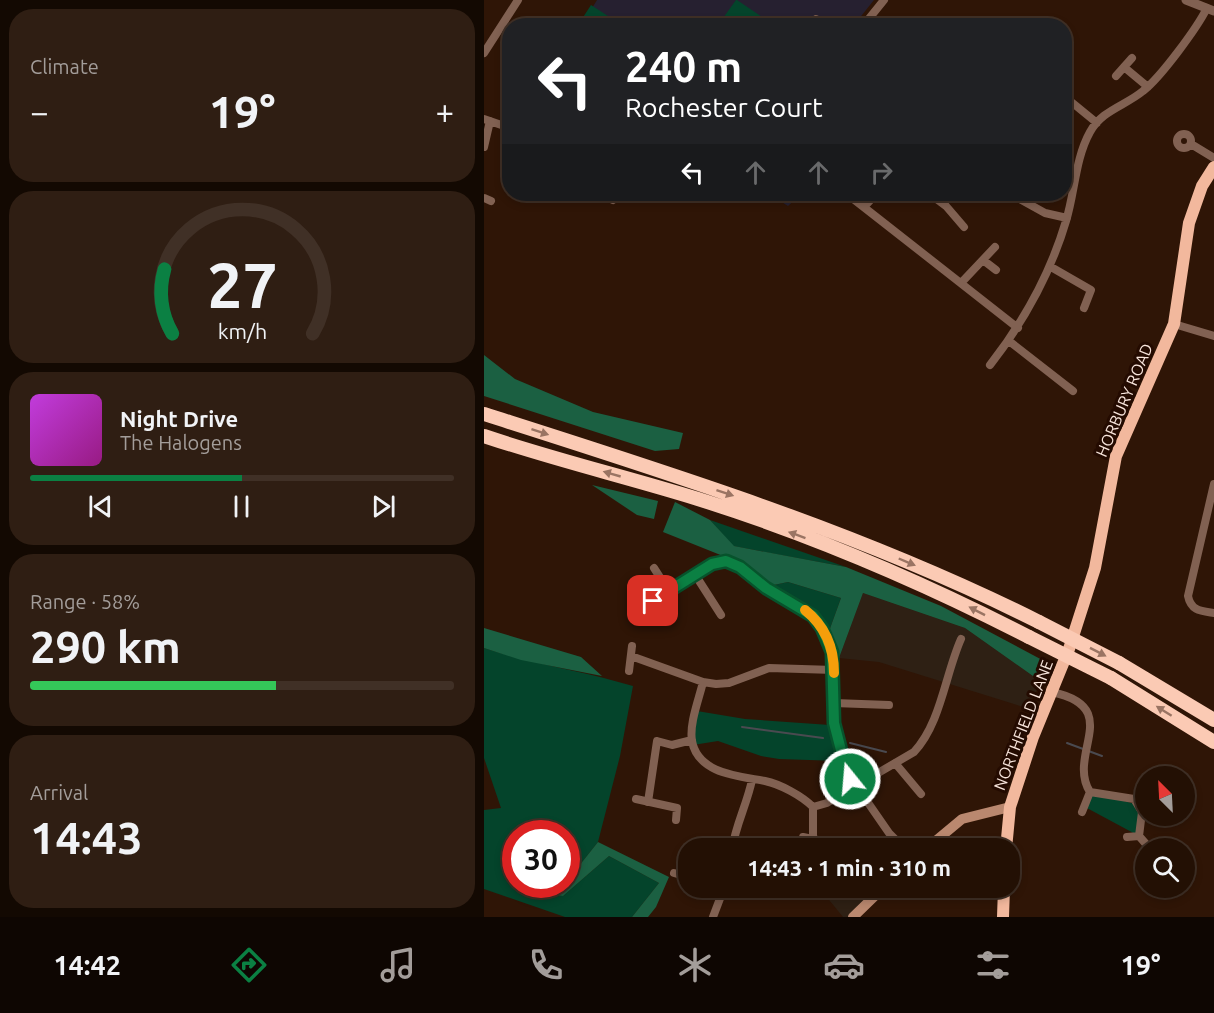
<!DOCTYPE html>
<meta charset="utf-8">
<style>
body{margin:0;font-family:Ubuntu,sans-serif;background:#2f1e13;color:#f1f3f6;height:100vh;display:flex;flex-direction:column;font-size:22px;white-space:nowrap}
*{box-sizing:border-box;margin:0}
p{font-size:20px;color:#a39d9a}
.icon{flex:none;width:33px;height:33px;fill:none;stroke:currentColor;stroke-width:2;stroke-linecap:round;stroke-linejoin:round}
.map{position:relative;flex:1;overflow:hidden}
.side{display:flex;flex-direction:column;gap:9px;padding:9px;background:#130902;width:484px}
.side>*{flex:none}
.guide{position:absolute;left:18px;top:18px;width:570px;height:183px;border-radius:24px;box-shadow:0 3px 9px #0003,0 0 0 2px #403026;background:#202124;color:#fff;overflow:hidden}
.needle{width:39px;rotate:336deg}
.tools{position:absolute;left:651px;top:766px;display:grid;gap:12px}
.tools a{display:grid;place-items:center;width:60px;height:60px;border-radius:50%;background:#231004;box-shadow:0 3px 9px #0003,0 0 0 2px #403026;font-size:30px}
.speed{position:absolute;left:18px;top:820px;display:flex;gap:12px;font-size:30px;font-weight:700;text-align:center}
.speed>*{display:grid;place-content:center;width:78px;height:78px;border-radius:50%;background:#231004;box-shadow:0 3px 9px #0003,0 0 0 2px #403026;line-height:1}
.speed .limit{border:9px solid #d22;background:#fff;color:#111}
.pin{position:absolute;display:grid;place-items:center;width:51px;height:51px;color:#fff;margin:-26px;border-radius:12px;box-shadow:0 3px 9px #0006}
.me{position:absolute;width:66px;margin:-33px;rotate:343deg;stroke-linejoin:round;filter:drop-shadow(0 0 4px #0008)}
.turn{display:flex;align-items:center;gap:21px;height:126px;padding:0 24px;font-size:27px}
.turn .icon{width:78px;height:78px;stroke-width:2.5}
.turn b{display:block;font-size:42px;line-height:51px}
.lanes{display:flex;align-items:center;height:57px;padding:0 24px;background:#0003;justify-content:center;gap:30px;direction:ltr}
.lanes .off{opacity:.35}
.big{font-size:45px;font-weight:700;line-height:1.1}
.side .card{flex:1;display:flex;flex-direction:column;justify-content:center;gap:9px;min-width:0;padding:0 21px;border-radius:24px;background:#2f1e13}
.side .dial{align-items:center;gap:0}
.dial svg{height:156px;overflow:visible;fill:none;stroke:#403026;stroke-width:7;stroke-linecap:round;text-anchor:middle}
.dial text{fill:#f1f3f6;stroke:none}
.song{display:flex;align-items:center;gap:18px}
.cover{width:72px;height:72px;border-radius:9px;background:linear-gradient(135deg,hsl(290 70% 55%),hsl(310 70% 35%))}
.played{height:6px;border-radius:3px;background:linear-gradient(90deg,#0b8043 50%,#403026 50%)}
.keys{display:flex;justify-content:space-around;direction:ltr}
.heat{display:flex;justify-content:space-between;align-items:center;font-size:33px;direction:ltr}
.charge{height:9px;border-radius:4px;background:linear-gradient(90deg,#34c759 58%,#403026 0)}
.trip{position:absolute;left:194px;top:838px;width:342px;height:60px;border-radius:24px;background:#231004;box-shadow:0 3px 9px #0003,0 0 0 2px #403026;font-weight:700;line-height:60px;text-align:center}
.menu{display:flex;height:96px;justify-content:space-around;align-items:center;background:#0e0602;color:#a39d9a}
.menu .icon{width:42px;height:42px}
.menu .on{color:#0b8043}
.menu b{font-size:27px;color:#f1f3f6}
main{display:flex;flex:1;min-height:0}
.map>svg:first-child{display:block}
.commercial{fill:#2e2014}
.education{fill:#262030}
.green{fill:#04442b}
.forest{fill:#1b6042}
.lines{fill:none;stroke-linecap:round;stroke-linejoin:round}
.stream{stroke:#4a4a50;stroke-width:2}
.minor{stroke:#816152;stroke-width:8}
.tertiary{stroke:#816152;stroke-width:9}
.secondary{stroke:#ba886f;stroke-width:10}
.trunk{stroke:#f2b89d;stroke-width:12}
.motorway{stroke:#fbcab4;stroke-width:14}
.motorway-bridge{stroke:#fbcab4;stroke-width:14}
.oneway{fill:#9a7463}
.route-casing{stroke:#07532c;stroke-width:15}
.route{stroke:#0b8043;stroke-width:10}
.slow{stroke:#f59e0b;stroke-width:10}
.labels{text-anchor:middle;stroke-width:6;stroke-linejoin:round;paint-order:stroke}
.street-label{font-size:16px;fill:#f8e5dc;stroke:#240b01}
</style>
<main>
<section class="side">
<div class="card"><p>Climate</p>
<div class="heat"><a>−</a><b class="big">19°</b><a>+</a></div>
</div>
<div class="card dial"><svg viewBox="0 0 100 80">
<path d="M14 69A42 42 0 1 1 86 69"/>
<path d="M14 69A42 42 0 0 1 10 36" stroke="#0b8043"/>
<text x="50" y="56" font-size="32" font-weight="700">27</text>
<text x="50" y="72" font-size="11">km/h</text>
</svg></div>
<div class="card">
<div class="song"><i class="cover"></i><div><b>Night Drive</b><p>The Halogens</p></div></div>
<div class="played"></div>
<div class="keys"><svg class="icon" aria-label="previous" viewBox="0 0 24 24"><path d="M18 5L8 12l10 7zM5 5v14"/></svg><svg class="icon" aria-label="pause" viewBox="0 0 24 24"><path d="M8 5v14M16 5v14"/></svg><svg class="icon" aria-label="next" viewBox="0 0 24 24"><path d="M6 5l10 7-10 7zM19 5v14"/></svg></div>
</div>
<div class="card"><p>Range · 58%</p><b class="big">290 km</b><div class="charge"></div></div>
<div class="card"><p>Arrival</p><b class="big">14:43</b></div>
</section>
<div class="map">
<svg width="730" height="917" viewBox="0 0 730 917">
<rect width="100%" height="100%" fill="#2f1506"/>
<path class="commercial" d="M379,593L481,628L556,681L546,709L395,662L355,658Z
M405,833L421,849H386Z
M339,888H399L369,917H359L337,890Z"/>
<path class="education" d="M113,0H390L370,25L97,26Z
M285,194H317L304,206Z"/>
<path class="green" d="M252,0H253L290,25H234Z
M107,5L138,25H94Z
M226,520L362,567L249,546Z
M304,582L357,598L344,634L321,604L285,586Z
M0,648C49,664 100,671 149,686L136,756L114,842L83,881L82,834H32V885H79L72,894L79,896L125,856L175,883L148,917H81L0,889V810L17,808L0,758Z
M213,711L261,719L346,725L355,761L295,759L277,756L234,741L209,745Z
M606,792L655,805V836L601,807Z"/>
<path class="forest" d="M0,355L31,379L109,412L199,433L195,449L171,451L0,396Z
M108,485L174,501L170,519L153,515Z
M191,502L226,520L250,546L362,567L457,606L562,662L556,681L481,628L379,593L355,658L344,634L357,598L304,582L285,586L259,564L179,532Z
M0,628L97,657L118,676L37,660L0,648Z
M114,842L185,877L172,907L164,917H148L175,883L125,856L79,896L72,895L79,885H82L83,881Z"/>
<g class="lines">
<path class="stream" d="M258,727L339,738
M366,743L402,752
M583,743L618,756"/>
<path class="minor" d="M324,26L332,19L346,26
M379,26L400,0
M569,26L571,23
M0,53L34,0
M640,67L664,87
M632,76L648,58
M580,96L613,123
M0,119L26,128
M693 141a7 7 0 1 1 14 0a7 7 0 1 1-14 0Z
M707,144L730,158
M0,147L6,121
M119,194L129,200
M363,194L534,328
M446,194L462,206L480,227
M527,194L561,213L583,218
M83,195L84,194
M0,198L7,201
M380,207L392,194
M499,260L512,270
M567,267L607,290L600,308
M477,283L511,247
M690,324L730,336
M525,341L589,391
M506,365C541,320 566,275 582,221C591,192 591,159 606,132C618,110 641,106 659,91C677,77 713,28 723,8
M730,484L704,596C707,611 717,611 730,613
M170,568L184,590
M212,576L237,615
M154,611L235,561C257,561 268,579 285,590C299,600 316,604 328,616C360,647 345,687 350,725C353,743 361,760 368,777
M147,656L219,682L232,684L245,683L285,668L350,670
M145,671L148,646
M219,682C215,699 205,724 208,741C214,774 255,776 281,781C296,784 318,796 329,807L343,803L364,789
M568,692C641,708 582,754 606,792L650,799L658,812L655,836
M350,703L405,705
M411,763L437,794
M364 785a10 10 0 1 1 20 0a10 10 0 1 1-20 0Z
M382,780L430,752C457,723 461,675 477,639
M378,794L405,833L421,849
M152,799L193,808L192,820
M164,802L173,741L188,745L208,740
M598,812L606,792
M319,837L348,843
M643,837L655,836L662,844
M329,839V807
M248,849C252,824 263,804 268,780
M190,873L204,877
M229,917L240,888"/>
<path class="tertiary" d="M702,0L730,11"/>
<path class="secondary" d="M442,849L478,819L526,807
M369,917L399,888"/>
<path class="trunk" d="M522,849L526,807L549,737L585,649L611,568L632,456L690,324L705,223L718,186L730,167
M519,917L520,888"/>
<path class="motorway" d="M0,414C188,474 378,533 555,622
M0,436C71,460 143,477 214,499C325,534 442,584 545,637
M635,663L730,720
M627,678L730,742"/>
<path class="motorway-bridge" d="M555,622L635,663
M545,637L627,678"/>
</g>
<defs><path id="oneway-solid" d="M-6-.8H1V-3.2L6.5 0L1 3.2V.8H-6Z" transform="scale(1.5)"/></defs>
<g class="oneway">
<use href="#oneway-solid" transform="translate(56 432) rotate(18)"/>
<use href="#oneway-solid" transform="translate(128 474) rotate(-164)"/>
<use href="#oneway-solid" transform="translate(241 493) rotate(18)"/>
<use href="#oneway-solid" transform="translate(313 535) rotate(-160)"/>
<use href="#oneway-solid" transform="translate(423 562) rotate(23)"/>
<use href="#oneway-solid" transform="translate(493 611) rotate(-153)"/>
<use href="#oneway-solid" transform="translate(614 652) rotate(27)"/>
<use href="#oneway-solid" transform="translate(680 711) rotate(-148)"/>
</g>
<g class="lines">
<g class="route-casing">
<path id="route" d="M169,601L228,564L242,561L256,567L282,588L329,616L338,628L348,652L350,723L358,754L368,777L366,779"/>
</g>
<use href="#route" class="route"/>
<path class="slow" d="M321,610C341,626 350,648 350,673"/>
</g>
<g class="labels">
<g class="street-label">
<text transform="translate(640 400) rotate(-67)" y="6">HORBURY ROAD</text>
<text transform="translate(539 725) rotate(-69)" y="6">NORTHFIELD LANE</text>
</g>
</g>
</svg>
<div class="tools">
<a><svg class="needle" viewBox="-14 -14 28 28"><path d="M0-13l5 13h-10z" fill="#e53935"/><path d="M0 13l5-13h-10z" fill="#a39d9a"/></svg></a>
<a><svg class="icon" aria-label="search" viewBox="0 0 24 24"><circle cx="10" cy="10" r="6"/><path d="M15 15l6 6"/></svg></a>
</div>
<div class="speed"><div class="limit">30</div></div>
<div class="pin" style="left:169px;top:601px;background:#d93025"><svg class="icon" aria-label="arrive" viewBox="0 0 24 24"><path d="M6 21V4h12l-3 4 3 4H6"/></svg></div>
<svg class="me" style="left:366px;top:779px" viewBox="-20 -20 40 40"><circle r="17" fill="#0b8043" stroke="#fff" stroke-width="3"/><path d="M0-11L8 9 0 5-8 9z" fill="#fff"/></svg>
<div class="trip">14:43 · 1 min · 310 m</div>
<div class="guide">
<div class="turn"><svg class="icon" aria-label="left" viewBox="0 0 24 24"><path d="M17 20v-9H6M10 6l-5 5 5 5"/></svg><div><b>240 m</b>Rochester Court</div></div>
<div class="lanes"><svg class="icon" aria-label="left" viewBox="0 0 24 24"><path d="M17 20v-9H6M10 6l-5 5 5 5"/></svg><svg class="icon off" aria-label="ahead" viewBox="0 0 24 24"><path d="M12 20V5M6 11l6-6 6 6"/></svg><svg class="icon off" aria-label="ahead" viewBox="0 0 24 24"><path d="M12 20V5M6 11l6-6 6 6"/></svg><svg class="icon off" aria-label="right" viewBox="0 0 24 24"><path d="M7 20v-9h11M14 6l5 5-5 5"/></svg></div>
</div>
</div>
</main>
<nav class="menu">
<b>14:42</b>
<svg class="icon on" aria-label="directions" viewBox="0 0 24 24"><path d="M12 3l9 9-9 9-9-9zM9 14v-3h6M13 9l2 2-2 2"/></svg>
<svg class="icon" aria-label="music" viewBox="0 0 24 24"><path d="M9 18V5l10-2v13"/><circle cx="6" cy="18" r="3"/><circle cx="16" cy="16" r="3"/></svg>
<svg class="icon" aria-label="phone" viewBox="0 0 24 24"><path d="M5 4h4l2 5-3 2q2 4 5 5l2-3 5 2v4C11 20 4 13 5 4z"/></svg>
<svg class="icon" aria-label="climate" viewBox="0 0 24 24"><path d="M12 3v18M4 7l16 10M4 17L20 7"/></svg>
<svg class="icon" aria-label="car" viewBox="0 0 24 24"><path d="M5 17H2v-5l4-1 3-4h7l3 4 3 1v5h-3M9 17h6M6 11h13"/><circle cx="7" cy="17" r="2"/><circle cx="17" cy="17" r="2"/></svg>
<svg class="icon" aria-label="filters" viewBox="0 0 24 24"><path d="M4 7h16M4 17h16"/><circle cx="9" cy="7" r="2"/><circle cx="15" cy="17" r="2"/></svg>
<b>19°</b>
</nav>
